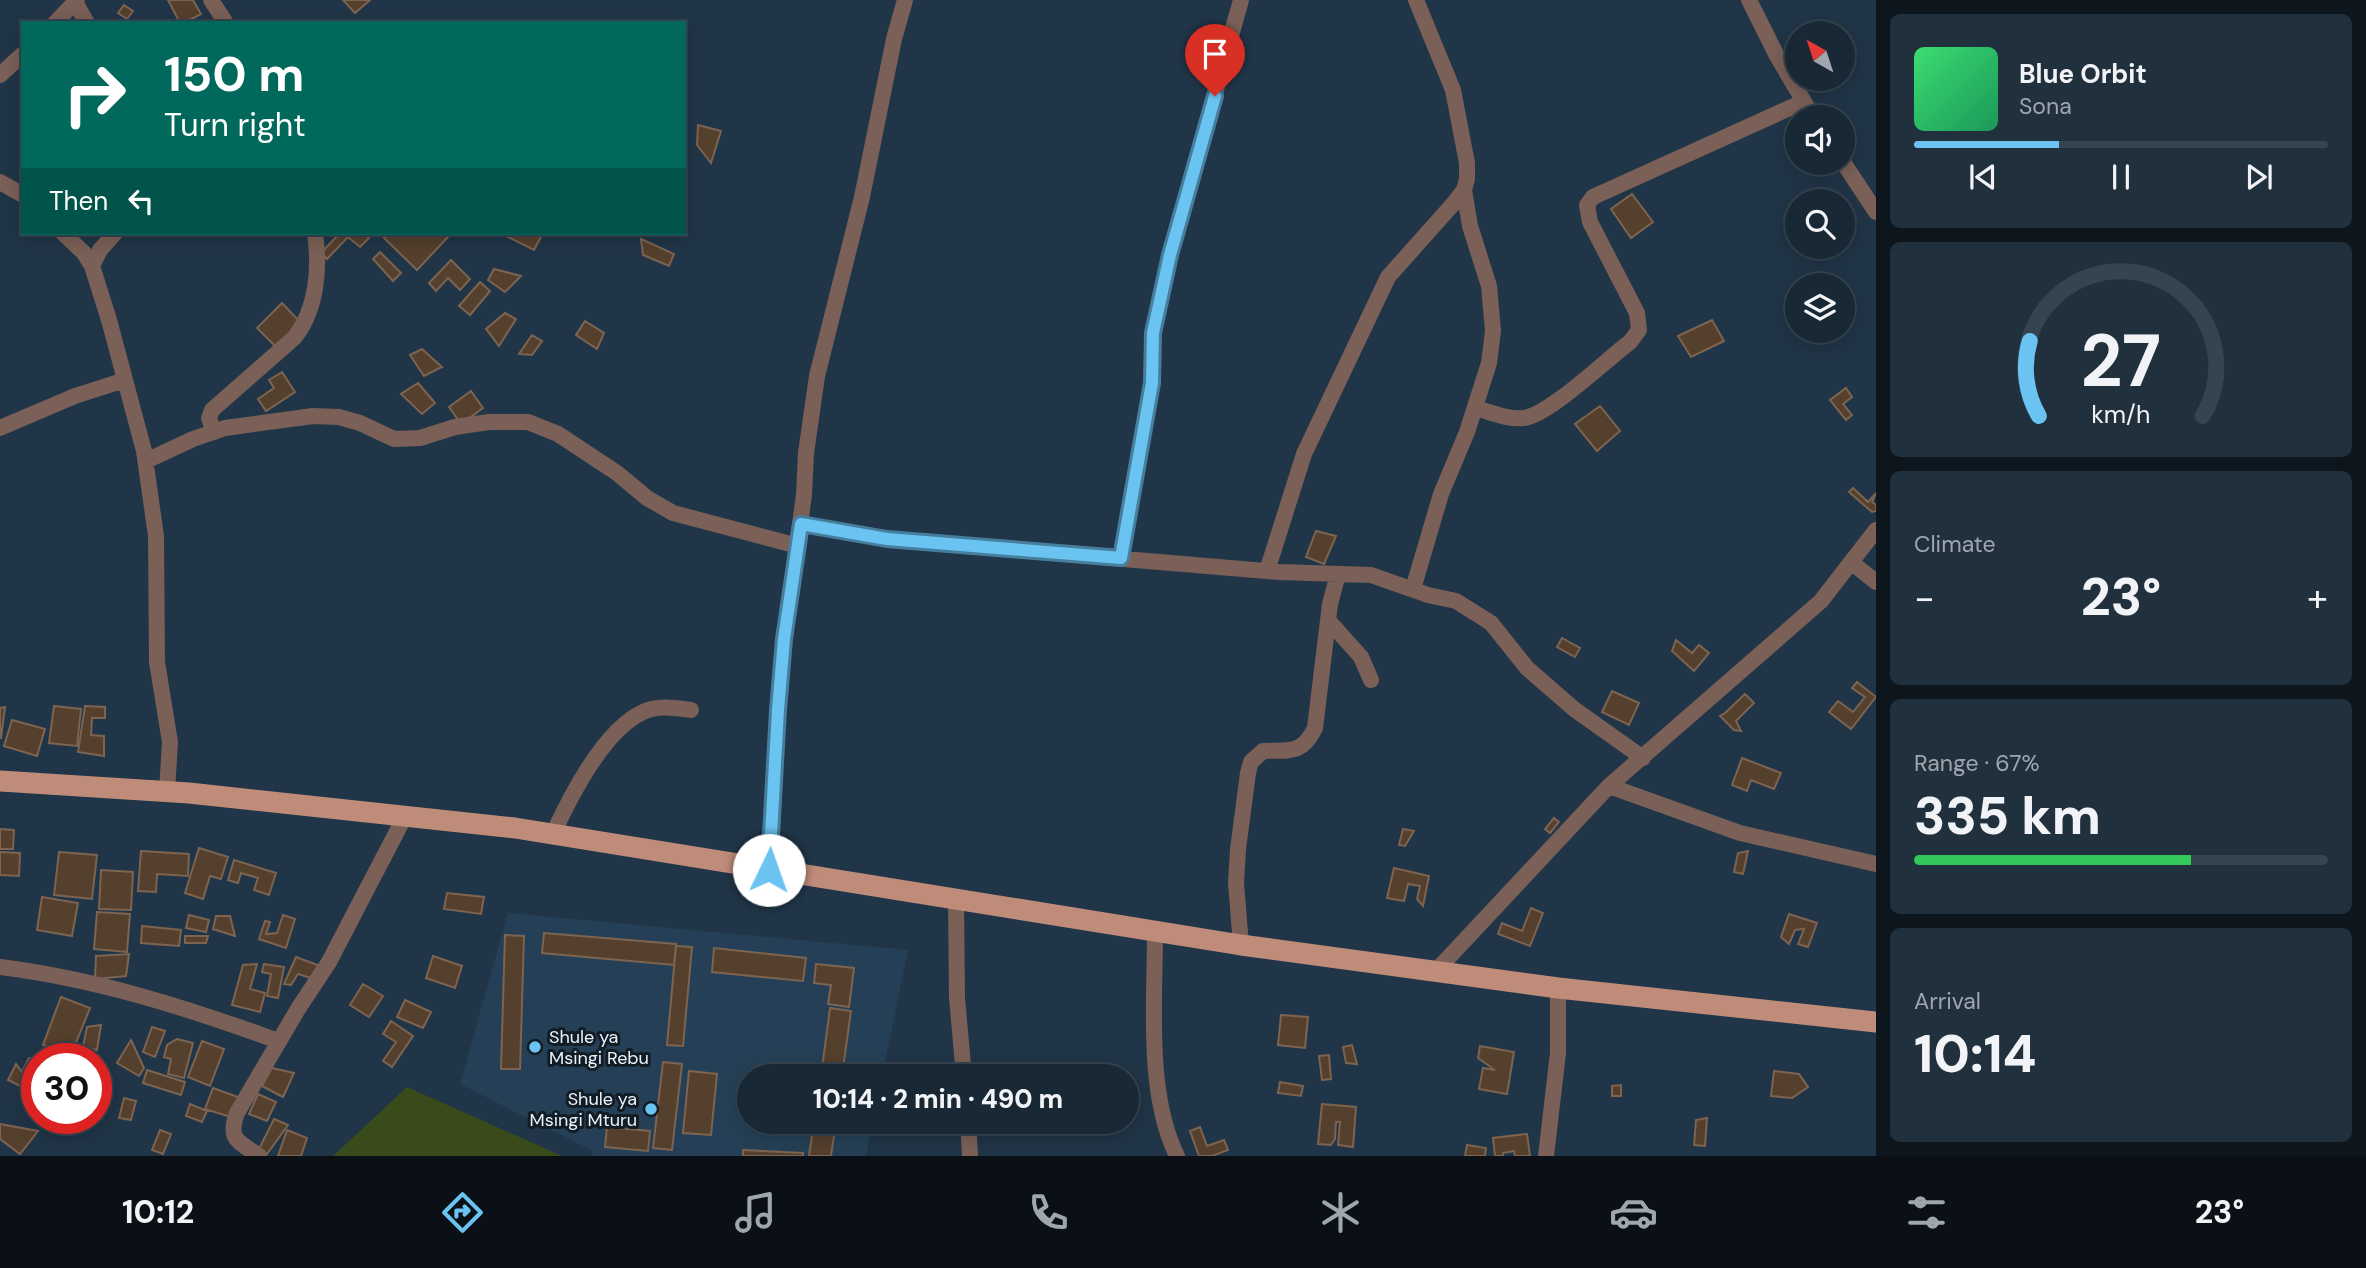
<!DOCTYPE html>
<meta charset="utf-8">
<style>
body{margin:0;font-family:"DM Sans",sans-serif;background:#21303d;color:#f1f3f6;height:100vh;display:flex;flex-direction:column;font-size:26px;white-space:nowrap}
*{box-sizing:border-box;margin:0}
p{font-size:23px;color:#9fa6ad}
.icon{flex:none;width:38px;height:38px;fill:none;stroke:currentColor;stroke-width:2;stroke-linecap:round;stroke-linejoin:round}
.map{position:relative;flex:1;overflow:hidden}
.sheet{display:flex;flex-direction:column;gap:14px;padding:14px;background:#0d161d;width:490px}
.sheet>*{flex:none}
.hud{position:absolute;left:21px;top:21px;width:665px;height:214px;border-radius:0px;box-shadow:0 4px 18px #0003,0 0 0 2px #364450;background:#00695c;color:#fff;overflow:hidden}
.needle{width:46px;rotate:321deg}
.controls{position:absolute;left:1785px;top:21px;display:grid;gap:14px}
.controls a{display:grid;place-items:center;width:70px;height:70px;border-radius:50%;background:#182835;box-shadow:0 4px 18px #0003,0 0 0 2px #364450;font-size:35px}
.speed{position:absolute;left:21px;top:1043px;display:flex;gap:14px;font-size:35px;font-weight:700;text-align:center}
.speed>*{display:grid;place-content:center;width:91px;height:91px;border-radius:50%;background:#182835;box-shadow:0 4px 18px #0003,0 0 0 2px #364450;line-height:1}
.speed .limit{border:10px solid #d22;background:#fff;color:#111}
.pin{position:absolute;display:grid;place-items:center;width:60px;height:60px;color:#fff;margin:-72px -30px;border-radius:50% 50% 50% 0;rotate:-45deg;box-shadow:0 0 7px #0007}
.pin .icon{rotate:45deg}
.me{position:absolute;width:77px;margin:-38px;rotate:3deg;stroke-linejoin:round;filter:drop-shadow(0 0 5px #0008)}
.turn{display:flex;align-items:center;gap:24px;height:147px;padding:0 28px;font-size:32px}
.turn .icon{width:91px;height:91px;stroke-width:2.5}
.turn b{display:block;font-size:49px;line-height:60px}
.then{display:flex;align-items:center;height:66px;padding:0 28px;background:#0003;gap:14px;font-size:26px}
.big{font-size:52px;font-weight:800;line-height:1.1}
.sheet .tile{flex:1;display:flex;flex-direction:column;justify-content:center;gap:10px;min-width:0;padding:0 24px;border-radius:10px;background:#21303d}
.sheet .dial{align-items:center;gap:0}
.dial svg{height:182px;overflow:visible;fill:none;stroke:#364450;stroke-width:7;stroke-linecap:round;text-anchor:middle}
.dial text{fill:#f1f3f6;stroke:none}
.song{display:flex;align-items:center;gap:21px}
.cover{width:84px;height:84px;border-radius:10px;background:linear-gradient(135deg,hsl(140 70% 55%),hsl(150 70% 35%))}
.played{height:7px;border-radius:4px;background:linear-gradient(90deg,#6bc3f2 35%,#364450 35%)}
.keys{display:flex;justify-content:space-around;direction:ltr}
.heat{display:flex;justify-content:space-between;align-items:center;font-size:38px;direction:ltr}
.charge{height:10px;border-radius:5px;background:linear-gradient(90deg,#34c759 67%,#364450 0)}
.trip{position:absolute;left:737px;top:1064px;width:402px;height:70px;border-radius:35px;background:#182835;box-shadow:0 4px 18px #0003,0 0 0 2px #364450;font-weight:800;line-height:70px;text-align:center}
.dock{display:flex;height:112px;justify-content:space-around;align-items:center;background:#0a1015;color:#9fa6ad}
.dock .icon{width:49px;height:49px}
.dock .on{color:#6bc3f2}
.dock b{font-size:32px;color:#f1f3f6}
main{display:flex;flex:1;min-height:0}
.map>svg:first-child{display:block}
.built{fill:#254056}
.green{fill:#394b1b}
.building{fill:#553f2d;stroke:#7c6451;stroke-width:2}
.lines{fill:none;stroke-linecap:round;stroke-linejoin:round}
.minor{stroke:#7a6057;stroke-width:16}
.major{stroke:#bf8c7a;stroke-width:21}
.route-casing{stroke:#467f9d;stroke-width:18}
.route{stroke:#6bc3f2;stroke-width:12}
.poi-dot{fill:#6bc3f2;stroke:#121c24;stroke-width:2.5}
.labels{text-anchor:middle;stroke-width:6;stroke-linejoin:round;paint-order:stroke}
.poi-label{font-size:18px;fill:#e6f3ff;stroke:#121c24;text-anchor:start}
</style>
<main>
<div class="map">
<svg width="1876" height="1156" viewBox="0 0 1876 1156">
<rect width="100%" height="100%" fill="#203547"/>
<path class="built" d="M508,913L908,950L882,1076H749V1122H873L866,1156H592L591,1150L460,1084Z"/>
<path class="green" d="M407,1087L562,1156H333Z"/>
<path class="building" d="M168,0H193L201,14L184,23H180Z
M343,0H370L355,13Z
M124,5L133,11L127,19L118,13Z
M698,125L721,131L711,163L697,145Z
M1632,194L1653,222L1631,238L1611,209Z
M340,233H363L369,238L360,247L348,237L327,259L321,253Z
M389,233H443L448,237L417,270L384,238Z
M500,233H543L534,250Z
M641,239L674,254L669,266L643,255Z
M380,252L401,273L393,281L373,259Z
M451,260L470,279L460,290L448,278L436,291L429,283Z
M494,269L521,276L505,292L488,280Z
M480,282L490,291L470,315L459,306Z
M282,303L301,323L277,348L257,328Z
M505,313L516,319L499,346L486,329Z
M1712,320L1724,341L1691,357L1678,336Z
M585,321L604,333L597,349L576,335Z
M532,335L542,341L532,355L519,354Z
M422,349L442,367L424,376L410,355Z
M282,372L295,392L266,411L258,399L274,388L269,380Z
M418,383L435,403L422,414L401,394Z
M1846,388L1852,397L1843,404L1852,415L1846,420L1830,400Z
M471,391L483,408L461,424L449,407Z
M1600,406L1620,431L1597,451L1575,424Z
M1853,488L1868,502L1876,493L1872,502L1876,505V511L1872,512L1849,492Z
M1316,531L1336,536L1324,564L1306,557Z
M1562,638L1580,648L1575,657L1557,647Z
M1676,640L1692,653L1699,645L1709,653L1694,671L1672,651Z
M1857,682L1876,697L1851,729L1829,712L1838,701L1853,712L1865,697L1852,688Z
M1612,691L1639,703L1629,725L1602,712Z
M1745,694L1754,703L1736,721L1741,731L1734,730L1720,716L1725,713Z
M54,706L81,709L77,746L49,743Z
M85,706L105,707V718H92L91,735L104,736V756L78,752Z
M5,707L1,738H0V708Z
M12,720L45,729L37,756L4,746Z
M1742,758L1781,773L1774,789L1751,780L1747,791L1732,785Z
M1554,818L1559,822L1550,833L1545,829Z
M0,829L14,830L13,849H0Z
M1403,829L1414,831L1405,846L1399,845Z
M199,848L228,857L221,879L210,876L203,899L185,893Z
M141,851L189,854L188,876L157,874L156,892L138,891Z
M1748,851L1743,874L1734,872L1738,853Z
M0,852L20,853L19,876L0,875Z
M59,852L97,855L92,899L54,895Z
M234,860L276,873L269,895L254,890L258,878L241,873L238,883L228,880Z
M1394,868L1429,876L1423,906L1417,899L1420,886L1408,884L1404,901L1387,898Z
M101,870L133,872L131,910L99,909Z
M447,893L484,897L481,914L444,909Z
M42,897L78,903L72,936L37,930Z
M1531,908L1543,913L1530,946L1498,934L1502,923L1522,931Z
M97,912L130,914L127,952L94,949Z
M1789,914L1817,923L1808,947L1798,944L1804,929L1795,930L1789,944L1781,937Z
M189,915L209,920L206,932L186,928Z
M283,915L295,919L286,948L259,939L265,921L270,922L266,934L277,933Z
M216,916H230L235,936L213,929Z
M142,926L181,930L179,946L141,943Z
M544,933L676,944L674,965L542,953Z
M505,935L524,936L520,1069H501Z
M185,936H208L206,943H185Z
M676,946L692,947L683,1046L667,1045Z
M714,948L806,958L803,981L712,972Z
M129,954L126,976L95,979L96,956Z
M433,956L462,966L455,988L426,978Z
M296,957L320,966L317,980L298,974L291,985L284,984Z
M257,964L250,989L265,993L260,1012L232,1005L243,965Z
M264,964L284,967L278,998L267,996L271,974L262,972Z
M816,964L854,968L849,1007L828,1004L831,985L814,983Z
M363,984L383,996L369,1017L350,1005Z
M61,997L90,1008L71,1055L43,1045Z
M405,1000L431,1012L423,1028L397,1017Z
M830,1008L851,1011L842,1076H821Z
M1281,1015L1308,1017L1305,1048L1278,1045Z
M391,1021L413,1036L392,1067L383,1061L396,1042L383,1034Z
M101,1025L97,1050L83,1047L87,1027Z
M152,1027L165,1031L155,1057L143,1052Z
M177,1039L193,1043L184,1078L168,1074L171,1059L164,1057L167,1045Z
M131,1040L144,1068L139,1076L117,1063Z
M202,1041L224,1049L210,1086L188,1077Z
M1352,1045L1357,1064L1346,1063L1343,1047Z
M1480,1046L1514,1052L1507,1094L1479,1089L1483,1068L1495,1070L1478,1058Z
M1329,1055L1331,1079L1322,1080L1319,1056Z
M29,1058L37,1059V1074L28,1090L8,1080L16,1064L22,1072Z
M663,1062L682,1064L672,1150L653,1148Z
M272,1068L294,1073L283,1097L262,1086Z
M147,1070L185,1082L181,1095L143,1083Z
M689,1071L717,1074L711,1135L683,1133Z
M1774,1071L1799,1074L1808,1087L1792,1098L1771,1096Z
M1280,1082L1303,1086L1301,1096L1278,1093Z
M1621,1085V1096H1612V1086Z
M213,1088L238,1097L231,1117L205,1109Z
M258,1094L276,1102L267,1121L249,1114Z
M124,1098L136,1101L131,1120L119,1118Z
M190,1104L207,1111L202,1122L186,1116Z
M1322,1104L1356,1107L1353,1147L1338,1145L1340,1122H1336L1335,1139L1331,1145L1318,1144Z
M1707,1118L1705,1146L1694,1145L1696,1120Z
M274,1119L288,1125L267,1154L258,1151Z
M814,1122H836L831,1156H809Z
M0,1124L38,1131L20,1154L0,1139Z
M607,1127L650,1131L648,1151L605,1147Z
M1200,1127L1207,1146L1224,1140L1228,1150L1212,1156H1199L1190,1131Z
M160,1130L171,1134L163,1154L152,1150Z
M287,1130L307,1138L301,1156H278Z
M1527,1134L1530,1156H1515L1514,1151L1503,1153V1156H1495L1493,1138Z
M1467,1145L1486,1148L1485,1156H1465Z
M743,1150L803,1153V1156H743Z"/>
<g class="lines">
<path class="minor" d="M211,0L226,23
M1749,0L1777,56L1813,117
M75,2L87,23
M55,23L77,0
M0,75L23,54
M1843,162L1876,212
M0,182L23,195
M63,233L84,253L92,266L109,320L144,451L156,536L157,662L170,742L167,791
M92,266L100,250L115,233
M1476,408C1490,412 1508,420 1524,418C1549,415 1606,360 1630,342L1639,330L1637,313L1590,222L1587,205L1593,197L1803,102
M0,428L75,396L125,380
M214,432L209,418L212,410L294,338C317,310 320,268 315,233
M146,461L193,439L225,428L313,416L339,417L360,423L394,439L420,438L455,427L489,422H528L558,434L617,473L647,498L673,513L798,546
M801,524L887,539L1279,572L1371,575L1428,595L1456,601L1491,623L1527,668L1574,709L1643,758
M1121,558L1152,383L1153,333L1170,255L1241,0
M1851,562L1876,582
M1267,571L1304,454L1388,277L1454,203L1464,190L1467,179V163L1453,90L1416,0
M1413,589L1441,494L1467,432L1489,363L1493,331L1489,286L1470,226L1464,190
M1328,620L1361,657L1371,680
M1609,786L1740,833L1876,864
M553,834C570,797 604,730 643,712C659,705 675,708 691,710
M770,870L778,710L784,639L804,495L806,453L817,376L862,197L894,39L905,0
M956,900L957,998L964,1076
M1155,932C1155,1002 1146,1093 1177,1156
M1241,945L1236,883L1238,849L1248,773L1251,762L1263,751C1289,750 1302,755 1315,728L1330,604L1338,574
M0,967C96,979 188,1008 278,1041
M1435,972L1609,786L1821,601L1876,530
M968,1122L970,1156
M259,1156C239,1141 227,1141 237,1113L298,1009L329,962L405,816
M1546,1156L1558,1053V988"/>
<path class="major" d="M0,781L189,793L515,828L1241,945L1558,988L1876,1022"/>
</g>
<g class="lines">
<g class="route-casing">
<path id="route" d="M769,870L778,710L784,639L801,524L887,539L1121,558L1152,383L1153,333L1170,255L1215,96"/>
</g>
<use href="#route" class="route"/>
</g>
<g class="poi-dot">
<circle cx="535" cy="1047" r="7"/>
<circle cx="651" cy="1109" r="7"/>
</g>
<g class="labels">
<g class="poi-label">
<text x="549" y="1043">Shule ya<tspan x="549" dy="21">Msingi Rebu</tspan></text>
<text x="637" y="1105" text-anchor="end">Shule ya<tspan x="637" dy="21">Msingi Mturu</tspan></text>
</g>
</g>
</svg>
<div class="controls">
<a><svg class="needle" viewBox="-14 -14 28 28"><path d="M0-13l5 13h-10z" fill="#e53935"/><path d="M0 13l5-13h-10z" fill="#9fa6ad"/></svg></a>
<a><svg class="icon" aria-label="sound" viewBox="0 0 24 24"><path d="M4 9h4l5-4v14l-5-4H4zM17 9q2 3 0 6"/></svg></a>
<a><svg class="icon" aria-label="search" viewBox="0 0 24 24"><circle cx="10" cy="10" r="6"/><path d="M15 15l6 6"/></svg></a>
<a><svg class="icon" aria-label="layers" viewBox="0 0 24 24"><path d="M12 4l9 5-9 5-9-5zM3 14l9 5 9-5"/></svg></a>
</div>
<div class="speed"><div class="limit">30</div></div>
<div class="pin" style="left:1215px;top:96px;background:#d93025"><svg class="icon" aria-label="arrive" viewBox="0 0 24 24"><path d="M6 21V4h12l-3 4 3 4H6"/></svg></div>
<svg class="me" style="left:769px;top:870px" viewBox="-20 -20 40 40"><circle r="19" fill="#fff"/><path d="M0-13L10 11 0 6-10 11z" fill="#6bc3f2"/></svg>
<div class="trip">10:14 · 2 min · 490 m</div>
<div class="hud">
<div class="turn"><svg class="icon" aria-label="right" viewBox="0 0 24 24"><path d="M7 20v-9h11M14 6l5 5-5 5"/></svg><div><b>150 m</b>Turn right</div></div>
<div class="then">Then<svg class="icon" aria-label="left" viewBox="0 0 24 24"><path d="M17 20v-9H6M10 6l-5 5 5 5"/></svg></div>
</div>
</div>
<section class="sheet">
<div class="tile">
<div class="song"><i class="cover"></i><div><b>Blue Orbit</b><p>Sona</p></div></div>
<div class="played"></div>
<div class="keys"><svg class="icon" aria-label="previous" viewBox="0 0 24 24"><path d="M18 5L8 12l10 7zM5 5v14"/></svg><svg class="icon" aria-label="pause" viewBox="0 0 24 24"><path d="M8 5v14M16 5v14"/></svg><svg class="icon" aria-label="next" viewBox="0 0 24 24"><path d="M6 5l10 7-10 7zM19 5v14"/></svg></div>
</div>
<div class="tile dial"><svg viewBox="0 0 100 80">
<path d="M14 69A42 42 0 1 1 86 69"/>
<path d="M14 69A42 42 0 0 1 10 36" stroke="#6bc3f2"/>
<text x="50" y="56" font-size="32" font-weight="700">27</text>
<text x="50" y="72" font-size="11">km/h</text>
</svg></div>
<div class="tile"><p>Climate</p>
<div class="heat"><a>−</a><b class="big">23°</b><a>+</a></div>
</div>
<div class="tile"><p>Range · 67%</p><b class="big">335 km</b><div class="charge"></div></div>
<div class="tile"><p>Arrival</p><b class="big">10:14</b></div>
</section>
</main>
<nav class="dock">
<b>10:12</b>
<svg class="icon on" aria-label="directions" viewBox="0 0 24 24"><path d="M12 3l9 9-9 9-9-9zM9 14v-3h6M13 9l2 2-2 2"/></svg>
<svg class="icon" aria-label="music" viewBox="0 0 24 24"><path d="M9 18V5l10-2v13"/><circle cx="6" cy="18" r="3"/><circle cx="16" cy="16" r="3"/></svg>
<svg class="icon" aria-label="phone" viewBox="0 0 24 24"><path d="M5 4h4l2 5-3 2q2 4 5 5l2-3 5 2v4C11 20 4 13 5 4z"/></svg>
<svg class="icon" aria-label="climate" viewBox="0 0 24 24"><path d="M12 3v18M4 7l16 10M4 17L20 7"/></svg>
<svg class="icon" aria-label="car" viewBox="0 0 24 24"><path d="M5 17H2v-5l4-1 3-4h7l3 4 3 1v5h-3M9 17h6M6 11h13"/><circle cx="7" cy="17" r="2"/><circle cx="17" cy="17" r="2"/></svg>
<svg class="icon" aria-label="filters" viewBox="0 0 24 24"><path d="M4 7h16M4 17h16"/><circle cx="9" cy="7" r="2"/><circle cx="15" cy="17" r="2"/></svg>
<b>23°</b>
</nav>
